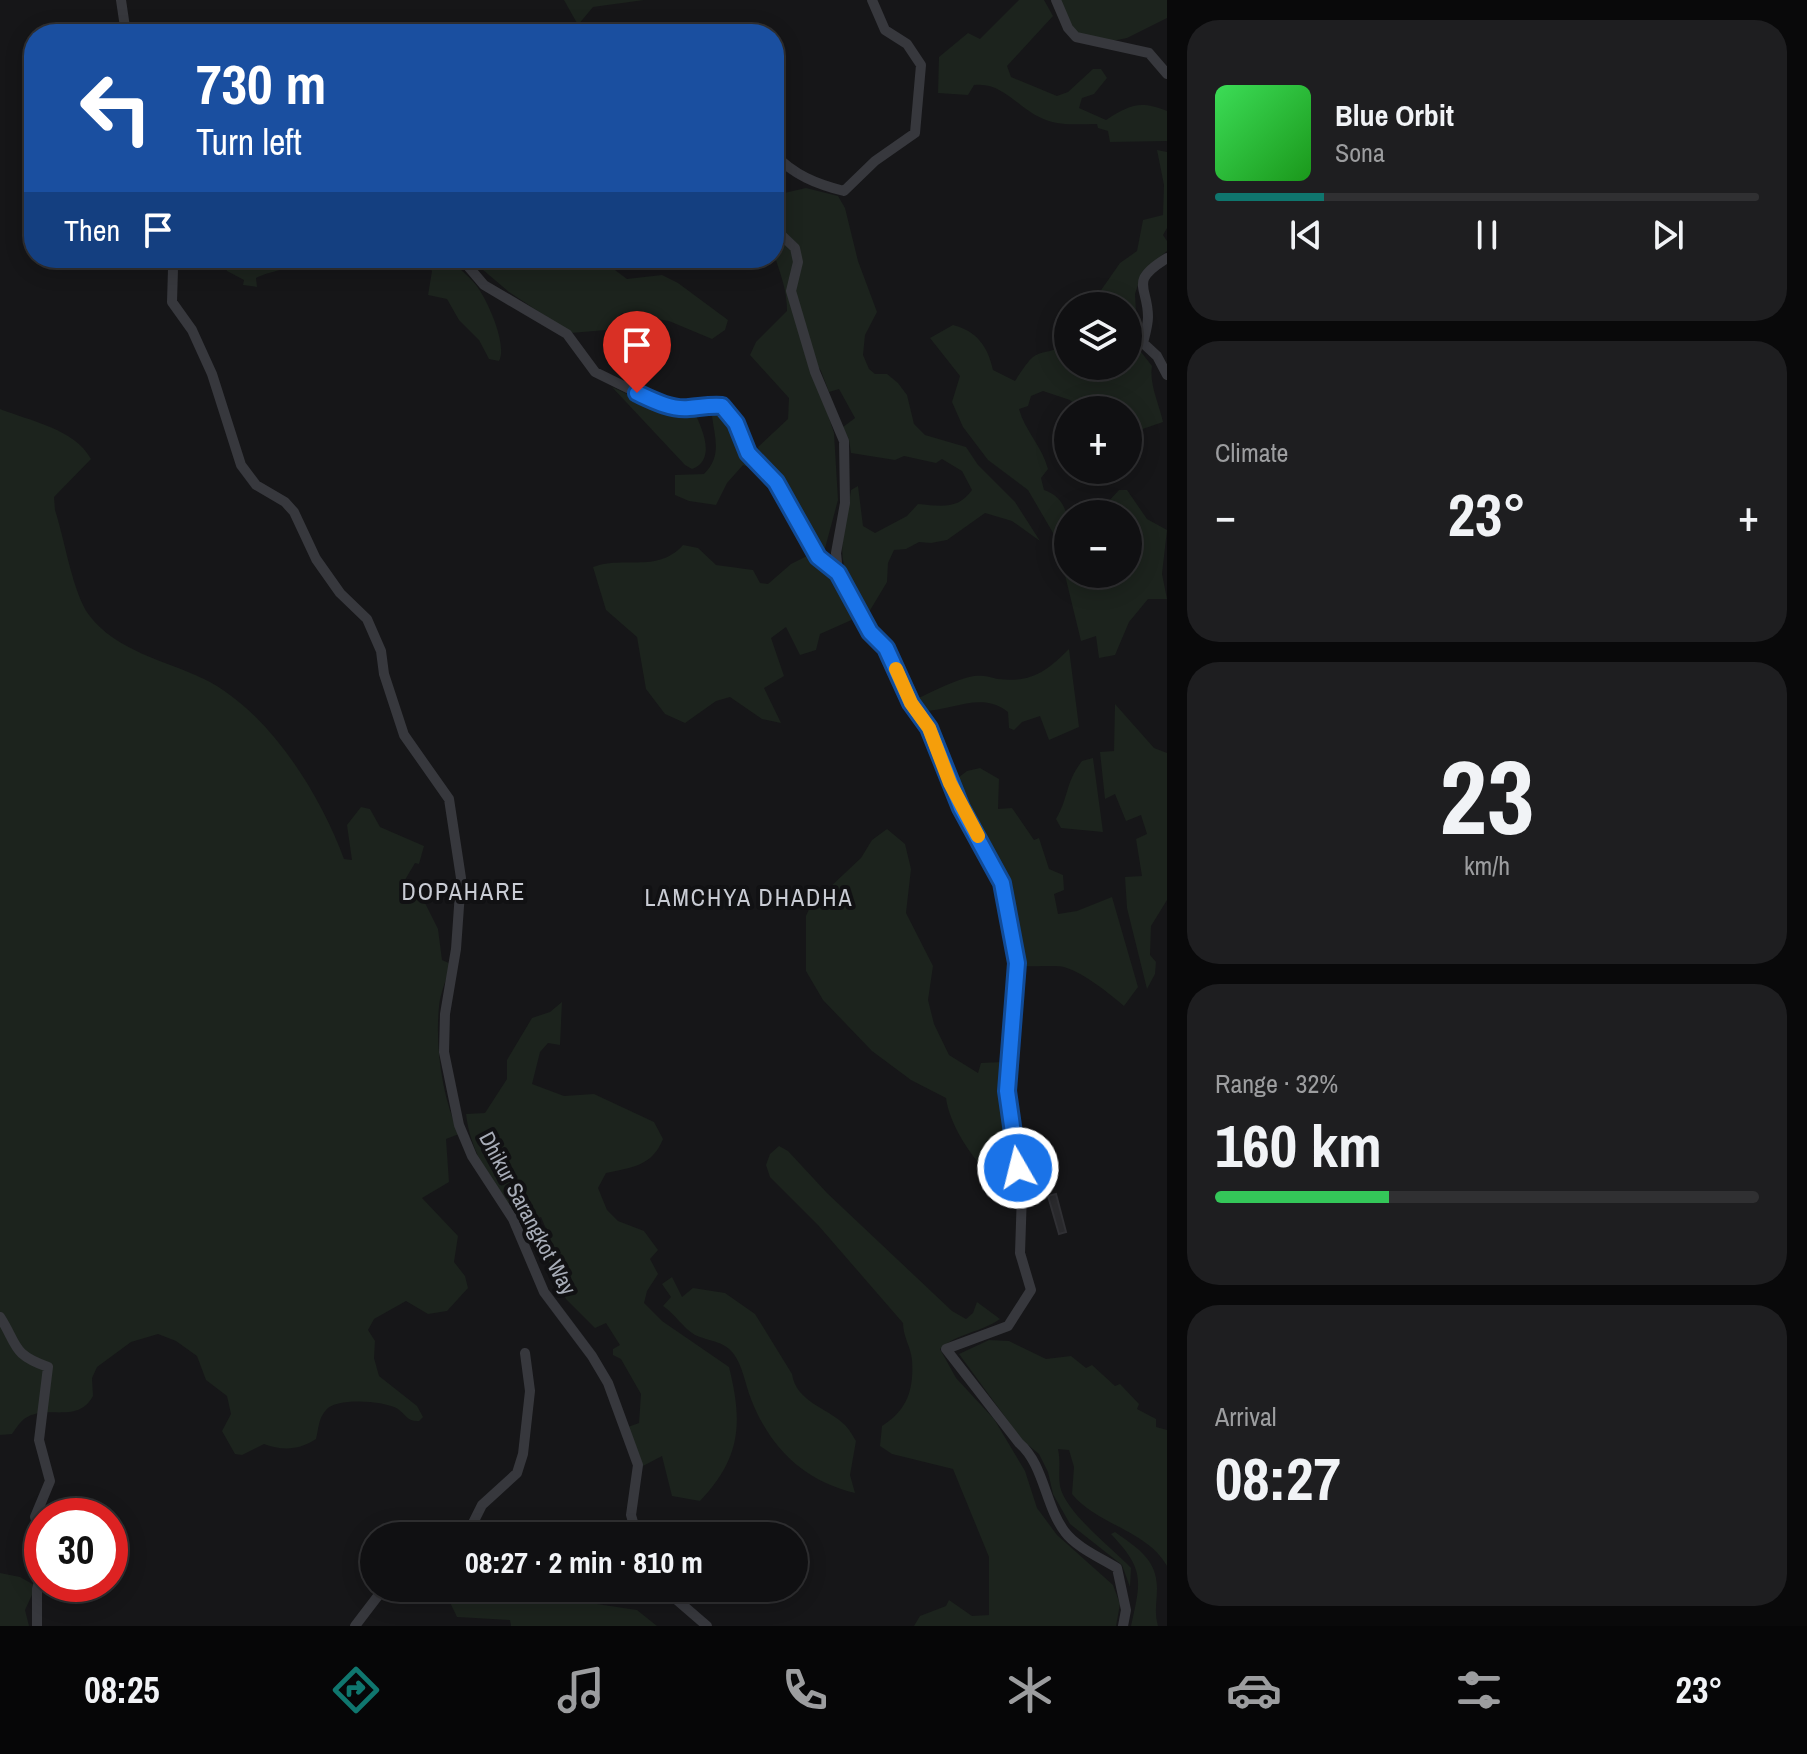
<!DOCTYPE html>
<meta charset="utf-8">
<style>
body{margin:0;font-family:"Archivo Narrow",sans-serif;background:#1e1e20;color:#f1f3f6;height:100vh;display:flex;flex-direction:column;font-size:30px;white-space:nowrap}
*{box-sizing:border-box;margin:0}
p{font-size:26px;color:#9c9d9f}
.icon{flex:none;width:44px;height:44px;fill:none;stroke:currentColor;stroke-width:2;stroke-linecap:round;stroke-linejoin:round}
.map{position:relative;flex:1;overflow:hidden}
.drawer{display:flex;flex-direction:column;gap:20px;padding:20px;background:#09090a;width:640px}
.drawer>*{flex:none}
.banner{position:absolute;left:24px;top:24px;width:760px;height:244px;border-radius:32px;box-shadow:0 4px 20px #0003,0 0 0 2px #303032;background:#1a4fa0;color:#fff;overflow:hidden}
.controls{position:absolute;left:1054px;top:292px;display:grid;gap:16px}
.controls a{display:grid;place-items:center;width:88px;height:88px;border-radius:50%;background:#101012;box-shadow:0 4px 20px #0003,0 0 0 2px #303032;font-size:40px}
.speed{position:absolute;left:24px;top:1498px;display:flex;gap:16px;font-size:40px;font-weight:700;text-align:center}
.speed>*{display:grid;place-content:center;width:104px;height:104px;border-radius:50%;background:#101012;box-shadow:0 4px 20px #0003,0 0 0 2px #303032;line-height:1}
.speed .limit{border:12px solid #d22;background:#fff;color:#111}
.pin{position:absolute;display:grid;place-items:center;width:68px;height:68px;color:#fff;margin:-82px -34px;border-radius:50% 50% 50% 0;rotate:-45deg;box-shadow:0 0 8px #0007}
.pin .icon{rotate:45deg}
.me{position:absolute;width:88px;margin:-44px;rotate:352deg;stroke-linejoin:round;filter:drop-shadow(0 0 6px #0008)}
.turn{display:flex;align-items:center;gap:28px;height:168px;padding:0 40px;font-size:36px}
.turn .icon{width:104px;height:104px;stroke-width:2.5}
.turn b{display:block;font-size:56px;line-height:68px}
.then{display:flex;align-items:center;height:76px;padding:0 40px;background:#0003;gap:16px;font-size:30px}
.big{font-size:60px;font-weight:800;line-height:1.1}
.drawer .widget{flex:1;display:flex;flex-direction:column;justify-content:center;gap:12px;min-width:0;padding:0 28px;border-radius:32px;background:#1e1e20}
.drawer .dial{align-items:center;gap:0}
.dial b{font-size:104px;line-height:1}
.song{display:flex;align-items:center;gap:24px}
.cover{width:96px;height:96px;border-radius:12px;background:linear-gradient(135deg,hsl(130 70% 55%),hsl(120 70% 35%))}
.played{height:8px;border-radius:4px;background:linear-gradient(90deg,#0f766e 20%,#303032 20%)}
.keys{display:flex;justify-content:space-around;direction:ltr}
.heat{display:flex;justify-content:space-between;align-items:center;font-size:44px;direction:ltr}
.charge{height:12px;border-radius:6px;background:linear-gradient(90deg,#34c759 32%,#303032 0)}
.trip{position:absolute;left:360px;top:1522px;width:448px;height:80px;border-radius:40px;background:#101012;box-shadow:0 4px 20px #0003,0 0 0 2px #303032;font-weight:800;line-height:80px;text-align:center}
.dock{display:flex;height:128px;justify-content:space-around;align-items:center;background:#060607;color:#9c9d9f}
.dock .icon{width:56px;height:56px}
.dock .selected{color:#0f766e}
.dock b{font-size:36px;color:#f1f3f6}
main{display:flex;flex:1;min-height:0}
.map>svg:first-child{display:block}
.green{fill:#1c231d}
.building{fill:#29292c;stroke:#303034;stroke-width:2}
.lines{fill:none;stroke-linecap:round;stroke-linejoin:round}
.minor{stroke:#37383d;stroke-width:10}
.route-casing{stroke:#114b97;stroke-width:20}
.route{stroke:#1a73e8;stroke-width:14}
.slow{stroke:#f59e0b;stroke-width:14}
.labels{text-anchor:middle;stroke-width:8;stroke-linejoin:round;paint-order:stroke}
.street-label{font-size:22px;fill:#a8adb8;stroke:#111113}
.neighbourhood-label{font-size:24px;letter-spacing:2px;fill:#c9ccd4;stroke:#111113}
</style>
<main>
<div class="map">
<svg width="1167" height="1626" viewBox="0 0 1167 1626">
<rect width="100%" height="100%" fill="#161618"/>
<path class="green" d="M564,0H644L593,7L578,25Z
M1019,0H1044L1053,16L1007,66L1011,77L1057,96L1068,92L1093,69H1101L1107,78L1094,94L1082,98L1079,108L1106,120C1130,105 1139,100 1167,111V141L1110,142L1108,131L1098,128L1097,124C1081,124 1062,126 1046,120C1019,111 1004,81 974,85L968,95L938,93L939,57L968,33L980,39Z
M1060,0H1167V18L1127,38L1112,41L1077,33L1069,24Z
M1157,150L1167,152V228L1163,235L1167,241V251L1142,272L1135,294L1138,348L1152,366C1149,384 1159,403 1163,422L1128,434V410H1081L1070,400L1043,391L1031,396L1028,406L1019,409C1025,431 1042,446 1048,469L1041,478L1044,490C1078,501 1068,545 1068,574H1128V514H1079L1084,504L1108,502L1119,490H1127L1147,519L1167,530L1162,574L1167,599H1148L1129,622L1115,655L1099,658L1096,636L1081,641L1056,538L1028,490L988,460L963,427L952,402L960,376L930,338L953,325C977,331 988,347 993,370L1015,381C1039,345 1031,359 1068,345V366H1128V306H1090L1120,263L1137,251L1143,220L1163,215L1164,185Z
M806,188L838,196L845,208L858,261L877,312L865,335L863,355L869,369L875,374H887L898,383L907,395L914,424L925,435L966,447L978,465L1015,502L1040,541L1012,521L985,513L947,540L931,543L919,542L906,549L894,550L888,563L887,582L869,612C831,557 842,553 851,490L858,486L863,526L875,533L907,516L918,504C941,506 958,510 972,490L962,471L942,459L936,463L904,456L895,460L851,453L849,440L843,427L855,418L839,389L829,392L821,371L805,346L834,433L838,500L824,552L789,491L762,461L758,447L788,419L789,398L750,355L756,342L787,311C787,290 781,276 775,257C769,242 774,216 774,200L784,193Z
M221,258H301V259C288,271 272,270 256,278L257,287L243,285L244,280L227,271Z
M423,258H449C457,267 468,275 476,285C487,299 508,345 499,361L489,359L479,340L459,320L447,299L428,295L432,271Z
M469,258H607L611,267L627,279L662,275L678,283L728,320L725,330L712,339L669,321L622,313L606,330L571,333L509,292Z
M612,387L657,408L694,411C702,429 717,459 692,469L685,465Z
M0,409C30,421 75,429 91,459L54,497L55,510C64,537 73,594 89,615C116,651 164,660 204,679C269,711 320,794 344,859L352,860L347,825L361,807L370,809L380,827L424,846L419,864L415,863L399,890L422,897L438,929L442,960L451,964C447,978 440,993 439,1007C435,1047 442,1097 459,1134L446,1139L449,1182L422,1198L458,1236L454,1262L465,1276L468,1288L447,1311L428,1314L406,1301L374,1319L368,1330L375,1341L374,1358L379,1376L417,1406L423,1417L419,1421C408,1422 406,1415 398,1409C385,1401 337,1397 326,1410C318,1419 319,1428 316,1439C299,1450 283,1451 264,1444L242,1455L235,1454L222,1431L231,1414L227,1396L206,1380L197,1356L176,1341L158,1334L131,1342L97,1367L92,1378L93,1396C77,1425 47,1403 24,1419C19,1423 15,1430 12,1434L0,1435Z
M717,413L726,414L731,422L754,469L743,465L727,483L716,505L689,501L675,495V475L704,474C722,456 715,439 712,416Z
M683,545L698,548L716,565L753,570L760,583L768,584L791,564L807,556L836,581L856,618L820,634L816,650L800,655L786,627L771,638L784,676L764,688L781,723L762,719L730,697L716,701L685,723L665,714L646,689L637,637L606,610L593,567C624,555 657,574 683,545Z
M1069,649L1079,727L1049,740L1040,716L1022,722L1014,730L1009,728L1008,712C983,691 953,710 924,711L916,699C935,691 953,680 974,676C984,675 989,677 998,679C1032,683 1047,671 1069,649Z
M1115,704L1154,748L1167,753V900L1151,926L1150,955L1156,962L1155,974L1147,989L1127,908L1125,877L1142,876L1136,839L1147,834L1141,815L1126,821L1115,794L1105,799L1100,752L1114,751Z
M1093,758L1103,832L1061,828L1056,819C1069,797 1065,783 1082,761Z
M980,768L999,779L998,809L1012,808L1034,840L1039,838L1049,869L1063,875L1064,890L1054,894L1058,914L1077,911L1112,897L1138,987L1124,1006C1107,992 1086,974 1064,967C1056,965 1036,967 1025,966L1004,876L954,781L967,771Z
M887,829L905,844L911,869L906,913L933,966L928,1000L934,1024L949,1055L978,1073L981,1063L1002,1062V1092L1017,1191C986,1183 950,1130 946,1098L911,1080L872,1051L823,1000L806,971V916L811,905L861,858L872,840Z
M562,1002L560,1045L548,1043L540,1052L532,1084L564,1096L594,1094L654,1122L663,1139C652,1166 633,1167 606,1173L598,1188L607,1210L618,1221L644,1231L658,1250L650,1259L658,1274L647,1291L644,1303L662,1321L729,1367C743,1423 741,1458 700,1501L672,1496L662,1456L643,1466L628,1427L639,1423L641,1394L621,1359L613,1355V1349L620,1345L606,1323L595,1328L566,1299L539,1242L549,1236L541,1217L520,1224C497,1189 471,1157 466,1114L485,1113L507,1079V1060L532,1018L550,1012Z
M779,1146L788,1151L827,1193L952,1311L966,1319L973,1313L977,1302L1000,1319C980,1333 957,1333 940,1349L956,1378L994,1419L1025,1471L1037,1508L1057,1535L1113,1585L1120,1604L1116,1626H914L920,1616L946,1606L949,1600L972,1616L989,1615V1557L953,1469L892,1454L880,1446L882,1426C907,1410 914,1390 912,1360C911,1347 903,1337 903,1323L818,1225L770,1177L766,1165L770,1154Z
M672,1277L682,1297L693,1288L725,1293L755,1314L792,1374C796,1402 828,1408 845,1425C849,1429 853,1436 856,1441L850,1475L855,1493C804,1481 770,1448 751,1399C745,1384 743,1366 733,1353C724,1341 708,1341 695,1335C683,1328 675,1314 663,1306L671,1297L662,1284Z
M989,1340L1009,1341L1046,1359L1071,1356L1086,1368L1092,1365L1115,1386L1120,1384L1139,1404L1137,1409L1156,1419V1427L1167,1430V1566C1147,1530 1097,1525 1072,1494L1074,1467L1069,1450L1058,1449C1061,1462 1058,1475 1060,1486C1065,1512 1112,1548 1131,1568L1130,1587L1122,1565L1070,1524L1053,1494L1048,1472L1039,1454L1022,1440L959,1354Z
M1115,1532C1137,1548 1157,1559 1157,1588C1157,1602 1154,1612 1158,1626H1131C1141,1580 1145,1570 1111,1534Z
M0,1573L20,1577L36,1586L25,1610L29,1626H0Z
M443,1588H596L597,1604L637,1610L657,1626H511L510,1620L457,1617Z"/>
<path class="building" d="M1056,1194L1066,1232L1059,1234L1048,1196Z"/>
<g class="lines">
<path class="minor" d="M121,0L126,34
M1056,0L1068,28L1076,37L1149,53L1167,74
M774,154C794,175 816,184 844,191L875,161L915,133L921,65L907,44L885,30L872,0
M774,228L795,248L798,262L791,291L815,372L844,441L845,503L836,553L838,573L870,632L886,648L911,703L929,728L961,808L1002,883L1017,963L1007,1091L1022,1193L1020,1253L1031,1290L1008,1326L946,1349L1019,1443C1044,1464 1045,1506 1065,1532C1076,1547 1101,1558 1117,1568L1126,1610L1123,1626
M179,258L173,269L172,302L192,330L212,374L241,465L256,485L285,502L294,512L316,559L340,593L367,619L381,651L384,674L404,735L449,799L461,878L456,949L445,1014L444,1052L459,1125L472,1156L513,1219L544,1292L592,1356L608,1383L638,1465L631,1515L637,1536
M461,258L484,285L567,334L595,372L658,403L688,408L700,405L722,406L736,423L748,453L776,482L818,557L838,573
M1167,258C1128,282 1148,286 1148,317C1148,325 1145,335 1143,343L1157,356L1167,375
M0,1317C18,1345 11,1354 48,1367L39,1440L50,1481L35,1517L42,1536
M460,1536L469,1531L482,1505L517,1473L523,1454L530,1391L525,1353
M663,1588L707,1626
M37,1626V1589L42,1573
M355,1626L384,1588"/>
</g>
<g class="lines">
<g class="route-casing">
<path id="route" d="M637,393C652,400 671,410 689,408C701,407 710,405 722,406L736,423L748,453L776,482L818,557L838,573L870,632L886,648L911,703L929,728L961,808L1002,883L1017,963L1007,1091L1018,1168"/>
</g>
<use href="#route" class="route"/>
<path class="slow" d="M896,669L911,703L929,728L950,783L978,836"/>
</g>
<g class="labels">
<g class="street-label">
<text transform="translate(528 1213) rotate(62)" y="8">Dhikur Sarangkot Way</text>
</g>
<g class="neighbourhood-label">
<text x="464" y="900">DOPAHARE</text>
<text x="749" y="906">LAMCHYA DHADHA</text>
</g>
</g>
</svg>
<div class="controls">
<a><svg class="icon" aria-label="layers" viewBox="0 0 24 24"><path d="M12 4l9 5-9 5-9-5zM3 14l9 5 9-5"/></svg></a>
<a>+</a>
<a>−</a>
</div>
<div class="speed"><div class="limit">30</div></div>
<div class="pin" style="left:637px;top:393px;background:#d93025"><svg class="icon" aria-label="arrive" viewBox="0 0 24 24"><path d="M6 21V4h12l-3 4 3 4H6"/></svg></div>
<svg class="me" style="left:1018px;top:1168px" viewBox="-20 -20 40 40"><circle r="17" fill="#1a73e8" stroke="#fff" stroke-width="3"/><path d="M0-11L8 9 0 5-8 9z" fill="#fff"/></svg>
<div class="trip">08:27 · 2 min · 810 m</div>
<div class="banner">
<div class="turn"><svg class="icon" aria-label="left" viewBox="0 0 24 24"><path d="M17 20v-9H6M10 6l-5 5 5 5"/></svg><div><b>730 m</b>Turn left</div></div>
<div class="then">Then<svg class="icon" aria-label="arrive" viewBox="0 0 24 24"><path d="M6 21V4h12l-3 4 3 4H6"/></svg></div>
</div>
</div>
<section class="drawer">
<div class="widget">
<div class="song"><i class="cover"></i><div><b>Blue Orbit</b><p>Sona</p></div></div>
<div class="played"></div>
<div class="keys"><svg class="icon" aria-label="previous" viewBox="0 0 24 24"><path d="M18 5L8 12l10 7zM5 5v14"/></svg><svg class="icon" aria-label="pause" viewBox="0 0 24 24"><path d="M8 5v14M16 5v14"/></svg><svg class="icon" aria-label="next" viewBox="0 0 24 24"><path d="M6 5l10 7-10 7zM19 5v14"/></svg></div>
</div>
<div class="widget"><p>Climate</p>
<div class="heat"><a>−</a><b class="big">23°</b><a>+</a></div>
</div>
<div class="widget dial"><b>23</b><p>km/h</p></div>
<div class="widget"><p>Range · 32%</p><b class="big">160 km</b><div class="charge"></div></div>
<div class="widget"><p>Arrival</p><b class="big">08:27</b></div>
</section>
</main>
<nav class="dock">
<b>08:25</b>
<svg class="icon selected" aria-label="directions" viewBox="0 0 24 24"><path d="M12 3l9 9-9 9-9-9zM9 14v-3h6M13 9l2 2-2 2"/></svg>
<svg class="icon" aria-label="music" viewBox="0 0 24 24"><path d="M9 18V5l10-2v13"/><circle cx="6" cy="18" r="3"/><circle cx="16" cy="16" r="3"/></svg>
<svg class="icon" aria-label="phone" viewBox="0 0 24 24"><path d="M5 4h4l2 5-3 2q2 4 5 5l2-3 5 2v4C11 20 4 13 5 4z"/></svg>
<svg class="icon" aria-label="climate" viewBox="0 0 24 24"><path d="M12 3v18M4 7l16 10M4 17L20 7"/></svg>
<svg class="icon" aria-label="car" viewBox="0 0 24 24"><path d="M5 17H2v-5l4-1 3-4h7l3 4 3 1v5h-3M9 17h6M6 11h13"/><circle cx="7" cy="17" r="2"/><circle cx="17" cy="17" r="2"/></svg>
<svg class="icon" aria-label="filters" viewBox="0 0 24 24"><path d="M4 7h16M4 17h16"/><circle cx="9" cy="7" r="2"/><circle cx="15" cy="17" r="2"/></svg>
<b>23°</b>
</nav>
